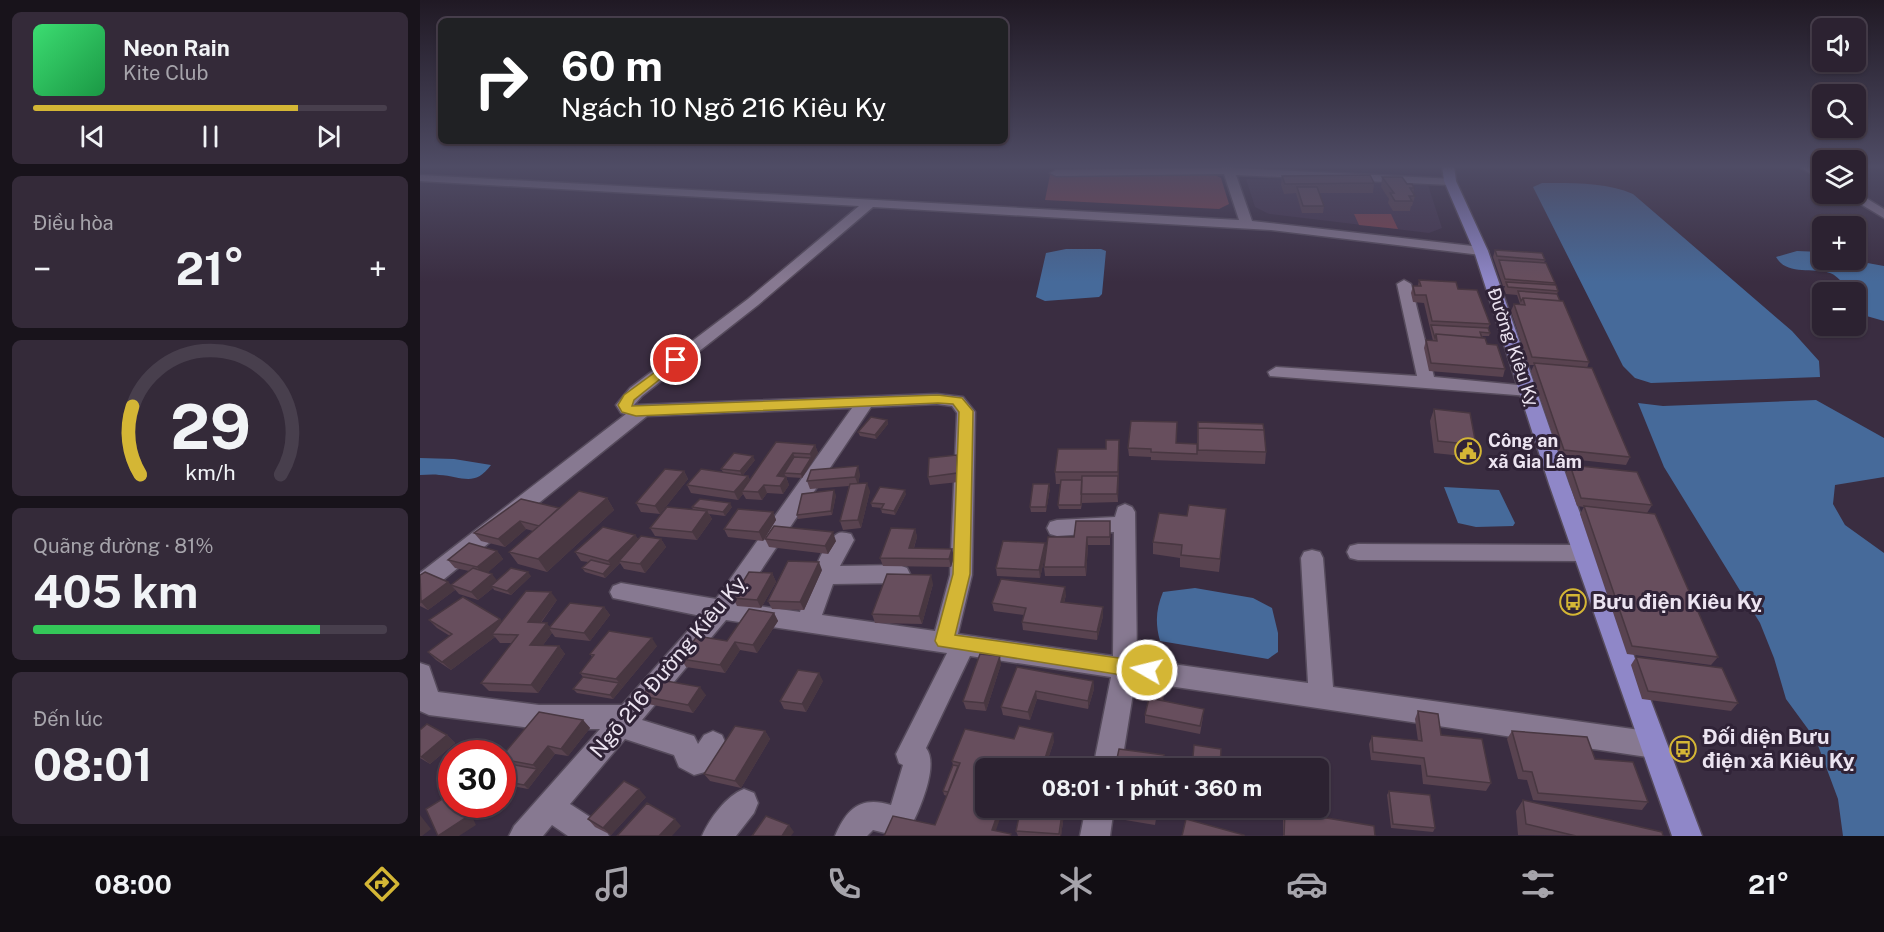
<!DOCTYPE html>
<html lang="vi">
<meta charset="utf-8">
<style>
body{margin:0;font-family:"Public Sans",sans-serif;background:#342a39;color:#f1f3f6;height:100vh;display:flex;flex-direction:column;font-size:22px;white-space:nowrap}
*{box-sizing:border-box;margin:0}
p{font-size:20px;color:#a6a4ab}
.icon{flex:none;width:33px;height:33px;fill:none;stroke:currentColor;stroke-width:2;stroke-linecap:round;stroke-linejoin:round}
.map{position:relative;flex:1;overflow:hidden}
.panel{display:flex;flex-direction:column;gap:12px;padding:12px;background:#18131b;width:420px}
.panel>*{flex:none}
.guide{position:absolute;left:18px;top:18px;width:570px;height:126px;border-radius:9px;box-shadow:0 2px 4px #0004,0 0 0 2px #483f4d;background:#202124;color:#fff;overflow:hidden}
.fabs{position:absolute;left:1392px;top:18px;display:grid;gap:12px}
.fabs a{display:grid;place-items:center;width:54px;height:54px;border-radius:9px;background:#2c2231;box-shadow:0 2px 4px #0004,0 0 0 2px #483f4d;font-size:30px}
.speed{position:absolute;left:18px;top:740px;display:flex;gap:12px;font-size:30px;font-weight:700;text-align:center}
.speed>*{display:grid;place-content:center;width:78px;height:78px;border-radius:50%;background:#2c2231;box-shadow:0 2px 4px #0004,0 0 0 2px #483f4d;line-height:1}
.speed .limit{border:9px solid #d22;background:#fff;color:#111}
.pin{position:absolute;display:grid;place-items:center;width:51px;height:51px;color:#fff;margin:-26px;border:3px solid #fff;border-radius:50%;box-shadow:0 2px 6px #0007}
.me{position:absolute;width:66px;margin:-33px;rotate:278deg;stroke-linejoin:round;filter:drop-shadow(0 0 4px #0008)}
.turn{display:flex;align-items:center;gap:21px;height:126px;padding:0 24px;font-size:27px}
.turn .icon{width:78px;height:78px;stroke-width:2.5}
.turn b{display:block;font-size:42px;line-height:51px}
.big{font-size:45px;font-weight:700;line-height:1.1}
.panel .tile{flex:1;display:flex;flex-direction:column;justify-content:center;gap:9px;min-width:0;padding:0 21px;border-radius:9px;background:#342a39}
.panel .dial{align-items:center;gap:0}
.dial svg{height:156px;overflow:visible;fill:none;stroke:#483f4d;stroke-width:7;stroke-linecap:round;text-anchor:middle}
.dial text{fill:#f1f3f6;stroke:none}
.song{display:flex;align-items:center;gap:18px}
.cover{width:72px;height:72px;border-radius:9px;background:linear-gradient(135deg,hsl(140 70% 55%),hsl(140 70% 35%))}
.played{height:6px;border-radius:3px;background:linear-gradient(90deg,#d4b635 75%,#483f4d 75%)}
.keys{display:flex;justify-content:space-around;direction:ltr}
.heat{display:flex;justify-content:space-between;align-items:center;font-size:33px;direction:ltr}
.charge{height:9px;border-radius:4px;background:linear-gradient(90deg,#34c759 81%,#483f4d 0)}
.trip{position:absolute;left:555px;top:758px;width:354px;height:60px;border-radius:9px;background:#2c2231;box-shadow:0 2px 4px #0004,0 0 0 2px #483f4d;font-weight:700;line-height:60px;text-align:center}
.tabs{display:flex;height:96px;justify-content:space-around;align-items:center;background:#120e14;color:#a6a4ab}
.tabs .icon{width:42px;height:42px}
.tabs .on{color:#d4b635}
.tabs b{font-size:27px;color:#f1f3f6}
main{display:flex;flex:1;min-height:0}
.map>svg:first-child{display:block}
.built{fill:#44354e}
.green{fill:#7e414c}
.water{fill:#466a9a}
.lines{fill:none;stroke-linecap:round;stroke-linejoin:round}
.minor-casing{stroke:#564b5c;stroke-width:3}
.major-casing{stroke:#564b5c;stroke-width:3}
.minor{fill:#877991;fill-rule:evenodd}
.major{fill:#8f87c8;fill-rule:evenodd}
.wall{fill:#594350}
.shaded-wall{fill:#483741}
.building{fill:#674e5d;stroke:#483741;stroke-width:1.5}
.route{fill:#d4b635;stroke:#8a7622;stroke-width:1.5}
.labels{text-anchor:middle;stroke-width:6;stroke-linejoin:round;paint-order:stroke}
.street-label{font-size:18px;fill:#ece4f1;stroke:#302337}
.poi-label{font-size:18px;font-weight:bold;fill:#ece4f1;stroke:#302337;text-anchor:start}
.near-poi-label{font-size:21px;font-weight:bold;fill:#ece4f1;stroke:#302337;text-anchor:start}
.near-street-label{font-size:21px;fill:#ece4f1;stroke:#302337}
</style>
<main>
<section class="panel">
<div class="tile">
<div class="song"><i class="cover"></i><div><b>Neon Rain</b><p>Kite Club</p></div></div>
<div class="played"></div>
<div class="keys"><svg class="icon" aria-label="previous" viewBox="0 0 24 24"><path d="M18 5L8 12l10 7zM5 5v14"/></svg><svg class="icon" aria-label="pause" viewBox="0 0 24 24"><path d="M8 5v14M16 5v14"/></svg><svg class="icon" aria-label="next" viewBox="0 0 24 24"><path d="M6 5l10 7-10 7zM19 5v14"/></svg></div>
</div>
<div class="tile"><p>Điều hòa</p>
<div class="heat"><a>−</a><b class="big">21°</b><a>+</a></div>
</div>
<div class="tile dial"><svg viewBox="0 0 100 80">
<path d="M14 69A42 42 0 1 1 86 69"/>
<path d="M14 69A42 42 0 0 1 10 34" stroke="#d4b635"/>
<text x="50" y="56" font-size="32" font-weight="700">29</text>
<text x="50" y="72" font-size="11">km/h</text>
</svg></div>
<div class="tile"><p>Quãng đường · 81%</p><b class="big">405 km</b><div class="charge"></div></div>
<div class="tile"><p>Đến lúc</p><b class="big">08:01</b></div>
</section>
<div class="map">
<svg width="1464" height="836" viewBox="0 0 1464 836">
<rect width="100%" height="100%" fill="#3a2d41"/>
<path class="built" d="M634,165H779L771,167L634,168Z
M826,179L995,181L1008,185L1022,228L1009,233L849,214L835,207Z"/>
<path class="green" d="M793,174L801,178L809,204L799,209L625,200L630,175Z
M934,214H971L978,229L939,225Z"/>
<path class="water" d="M1122,183C1152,183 1186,182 1213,194L1372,331L1399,361L1400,377L1231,383L1215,378L1203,366L1113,187Z
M646,249H681L686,251L682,294L679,297L625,301L616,297L626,253Z
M1377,251L1402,252V260H1431L1464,266V321L1436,313V292L1420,290L1419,287L1425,284C1420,281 1415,274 1410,273C1392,267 1367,276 1356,257Z
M1396,400L1464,438V477L1415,485L1413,504L1425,525L1464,553V836H1423L1418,799L1396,740L1366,699L1354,658L1340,623L1244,467L1218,403L1243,406Z
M0,458L34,459L71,465C54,488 42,476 19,475C13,474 6,475 0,475Z
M1024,487L1079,490L1095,523L1093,526L1056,527L1038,523Z
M775,588L833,598L852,608L858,633V652L848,659L740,641C735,623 736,609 743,592Z"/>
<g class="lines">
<g class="minor-casing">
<path id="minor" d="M802,165H812L814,168L1034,179L1036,181L1030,185L816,175L832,221L1061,247L1068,251L1061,255L851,230L453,207L338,305L222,396L214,405L517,394L543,397L555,412L552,575L538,634L693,656L694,532L637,536L630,534L627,528L630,522L637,520L695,517L698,507L705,504L712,507L715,512L717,659L888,683L881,558L884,552L892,550L900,552L903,558L913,687L1234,732L1243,736L1247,745L1243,754L1234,758L715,681L701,768H673L691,677L550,656L506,748C520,765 498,814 488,832L477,836L453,830L447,836H415C427,808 441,796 471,805L483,765L479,763L476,754L527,653L306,620L222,720L274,736L278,744L284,735L293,731L302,735L306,744L292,770L274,775L259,767L254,755L205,739L150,804L184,826L189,836H148L132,825L123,836H89L94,826L180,729H119L9,715L0,711V663L9,666L18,692L119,705H202L281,616L193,598L190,592L193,586L201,583L296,599L432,408L227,416L8,592L0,595V573L206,414L201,413L196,405L210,388L328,299L439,206L0,181V175L819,220L804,174L636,176L630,173L636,170L802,168ZM517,404L532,406L537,413L530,575L515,631L402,615L413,584L479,583L487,580L490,574L487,568L479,565L420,566L434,540L431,534C426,533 421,531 417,534C400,544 387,593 380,612L319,603L451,407Z
M1376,165H1389L1402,172V180Z
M1436,192L1464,209V218L1424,194Z
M984,280L991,284L1014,377L1108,386L1114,387L1117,391L1114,395L1108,396L850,376L848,372L856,367L997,376L977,284Z
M938,544L1164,545L1172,547L1175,553L1172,559L1164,561L938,560L930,558L927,552L930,546Z
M324,789L334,793L338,803L334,813L316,836H282C290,818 306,796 324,789Z
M666,807H694L690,836H660Z"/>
</g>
<g class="major-casing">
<path id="major" d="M1022,165H1034L1036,181L1068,251L1149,484L1282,836H1252L1129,484L1054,251L1024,181Z"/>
</g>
<use href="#minor" class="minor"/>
<use href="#major" class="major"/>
</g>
<path class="wall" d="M862,176L954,183L953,193H899L904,206L903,213H882L876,193L864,194L861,185Z
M962,177L987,184L994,188L993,194L995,196L992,206H991L990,211H973L968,203L969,199L961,187Z
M1075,250L1125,260L1124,263L1135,283L1134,285L1138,291L1137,294L1169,362L1167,368L1210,457L1206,465L1141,458L1111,371L1114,365H1109L1091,311L1094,304H1100L1097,295L1086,294L1084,289L1085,286H1083L1073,257Z
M999,280L1038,289L1070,324L1068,328L1070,333L1069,336H1062L1085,369L1083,377L1009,371L1004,348L1006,340L1013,341L1004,303L993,302L991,293L993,286H998Z
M1014,409L1056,445L1052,457L1014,453L1010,421Z
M467,420L468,424L456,439L440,436L438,432Z
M778,422L846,452L845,464L731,460V457L709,456L708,448L756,443L777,444Z
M356,442L395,445L398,453L382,478L366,477L369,485L363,494L347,493L342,500L326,499L323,494L318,500L271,493L267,485L303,472L301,469L335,460L323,475L328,476L330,480Z
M699,452L698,502L662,503L661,509H639L638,505L641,484H636L635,472Z
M537,455L538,463L539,482L510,485L508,477Z
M1150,465L1232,505L1227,513L1298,657L1291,665L1207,654L1160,514L1164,507L1157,506L1146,473Z
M264,471L268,479L240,514L221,512L216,503Z
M440,474L438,484L450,491L441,528L423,530L420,521L429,486L390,489L387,481Z
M630,488L626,512H611L610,507Z
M486,494L475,515L462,513L461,509L462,508L452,507L451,503Z
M416,495L412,515L378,519L377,515Z
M187,498L194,510L127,572L98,564L89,552L113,531L106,529L85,547L61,541L54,533L139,508Z
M272,507H312L305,516L289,514L292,519L277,540L235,536L230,528L273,510Z
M353,512L356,520L343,541L308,537L304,529Z
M690,521V545H668L666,576H625L624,567L654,537Z
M805,521L799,572L760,567V558L733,554V542Z
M495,529L497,537L494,548L532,549L534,557L531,567L463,566L460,558Z
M215,535L218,539H241L246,547L225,573L204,569L200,563L185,578L165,572L162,568L168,562L161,561L155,552Z
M345,539L416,541L408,554L349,547Z
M625,543L626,551L620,578L577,576L576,568Z
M77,551L83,559L67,573L77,581L111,576L91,595L74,590L73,588L58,600L39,594L31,585L49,571L35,568L28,560Z
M402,570L384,610L352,609L348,601Z
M352,573L356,582L341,608L317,606L313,598Z
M0,575L28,582L35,590L8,610L0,606Z
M513,584L502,624L455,623L452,614Z
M646,595L644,603L683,616L677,640L603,630L602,622L604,615L574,611L572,603Z
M137,600L121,623L130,627L184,607L190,615L170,641L135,637L132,633L123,645L139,646L145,654L118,693L69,691L61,683L92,643H80L75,637L31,670L16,660L8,652L30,636L17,628L9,620L80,619L82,622Z
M354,613L358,621L337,653L320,650L305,673L266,667L261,659L307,641Z
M237,646L193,699L157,693L153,689L163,677L160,673L172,657L170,654Z
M1216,657L1318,703L1311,711L1222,699L1211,665Z
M581,664L566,711L546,709L543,701Z
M597,667L673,681L674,689L668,709L617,699L610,720L583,715L581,707Z
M747,668V676L743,701L783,717L780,734L725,723V715L728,701L716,700L715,691Z
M403,681L386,712L364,709L360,701Z
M286,695L273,713L228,704L222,696Z
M998,711L1071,783L1066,791L1003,784L1001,765L951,760L949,744L952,736L998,741L995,719Z
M163,720L170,728L148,756L135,754L108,789L82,784V765L84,763L82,761V756Z
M0,730L27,735L35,743L10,764L0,758Z
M345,731L350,739L321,788L290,781L284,774Z
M1092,731L1175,759L1228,802L1222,810L1113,800L1107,780L1098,779L1087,739Z
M594,739L634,741L625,768H566L576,831L591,834V836H464L515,825L527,796L524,795L523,791L533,765L532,761Z
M969,791L1015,828L1013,832L971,828L967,795Z
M226,797L191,835L175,827L168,819Z
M1103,800L1243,836L1098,835L1096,811Z
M601,807H645L641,836H598L596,831Z
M738,807L735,825L687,817V810Z
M747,807H767V810Z
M865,811L955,836H863V818Z"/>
<path class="shaded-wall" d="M467,420L468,424L456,439L455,435Z
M699,440V452L698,502L697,494Z
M395,445L398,453L382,478L381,474L391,458L390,454Z
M373,453L376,461L364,473L366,477L357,476Z
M537,455L538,463L539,482L537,473Z
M333,456L335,460L322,476L320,471Z
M438,466L440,474L438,485L435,477Z
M264,471L268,479L240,514L235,506Z
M328,476L332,484L322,491L323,494L318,500L314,492Z
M366,477L369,485L363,494L360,486Z
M447,483L450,491L441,528L438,520Z
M629,484L630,488L626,512V507Z
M344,485L347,493L342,500L338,492Z
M414,490L416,495L412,515L411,511Z
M485,490L486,494L475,515L474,511Z
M187,498L194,510L127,572L118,559Z
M310,503L312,507L305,516L303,512Z
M287,511L292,519L277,540L272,532Z
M353,512L356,520L343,541L339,532Z
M100,521L106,529L85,547L78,539Z
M495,529L497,537L491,556L489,548Z
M413,532L416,541L408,554L405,546Z
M215,535L221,543L199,561L200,563L194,569L188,561Z
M667,537L668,545L666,576L665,567Z
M241,539L246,547L225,573L220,564Z
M625,543L626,551L620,578L619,570Z
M532,549L534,557L531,567L529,559Z
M77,551L83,559L64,576L57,567Z
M399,562L402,570L384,610L380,602Z
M191,565L194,569L185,578L183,574Z
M108,572L111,576L91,595L87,591Z
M352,573L356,582L341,608L337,600Z
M72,574L79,583L71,586L73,588L58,600L51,592Z
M511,575L513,584L502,624L499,616Z
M28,582L35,590L8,610L1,602Z
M645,587L646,595L642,610L641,602Z
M131,592L137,600L115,630L108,622Z
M184,607L190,615L170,641L164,633Z
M683,607V616L677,640V632Z
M354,613L358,621L337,653L333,645Z
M80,619L87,627L72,634L75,637L31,670L22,662Z
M127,623L131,629L129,628L132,633L117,653L110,645Z
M232,638L237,646L203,687L196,679Z
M315,642L320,650L305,673L300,665Z
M139,646L145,654L118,693L111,685Z
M580,656L581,664L566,711L564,703Z
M747,668V676L742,703L743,695Z
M399,673L403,681L386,712L382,704Z
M673,681L674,689L668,709V701Z
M199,683L203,687L193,699L190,695Z
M280,687L286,695L273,713L268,705Z
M616,691L617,699L610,720L608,712Z
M163,720L170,728L148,756L141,749Z
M345,731L350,739L321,788L315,781Z
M633,733L634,741L625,768H622Z
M27,735L35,743L10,764L1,757Z
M128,746L135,754L108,789L104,785L117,769L113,765Z
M219,789L226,797L191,835L183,828Z
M40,804H46L56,825L39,836H18Z
M580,807H584L574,836L572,830Z
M643,807H645L641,836H640Z
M0,815L11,829L2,836H0Z
M255,819L261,826L252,836H239Z
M369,825L374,832L371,836H362Z"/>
<path class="building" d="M950,175L954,183L865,184L862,176Z
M962,177H982L987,184H992L994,188H990L995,196H989L992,201H975L970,193H974Z
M877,187H897L904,206H883Z
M1075,250L1122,253L1125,260L1077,256Z
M1079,260L1126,263L1135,283L1085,279Z
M999,280L1036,282L1038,289L1057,290L1070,324L1012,321L1006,295H995L993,286H1001Z
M1086,282L1136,285L1138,291L1088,287Z
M1098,291L1137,294L1140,301L1103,298L1101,301Z
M1103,298L1143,301L1169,362L1112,357L1094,304L1105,305Z
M1011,325L1068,328L1070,333L1060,332L1062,338L1016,334L1015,338Z
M1016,334L1065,338L1067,344L1077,345L1085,369L1011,363L1006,340L1017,341Z
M1114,363L1172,368L1210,457L1144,450Z
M1014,409L1050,413L1056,445L1018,441Z
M451,417L467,420L455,435L438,432Z
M711,421L757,422L756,443L777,444V454L731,452V449L708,448Z
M778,422L843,424L844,430L778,428V432Z
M778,428L844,430L846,452L778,450Z
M686,440H699L698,472H635L638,449H686Z
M356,442L395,445L390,454L373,453L357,476L366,477L360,486L344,485L338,492L322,491Z
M314,453L333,456L320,471L301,469Z
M537,455V473L508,477L509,458Z
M374,457L391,458L381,474L364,473Z
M1150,465L1217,472L1232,505L1161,498Z
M438,466L435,477L387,481L391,470Z
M245,469L264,471L235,506L216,503Z
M281,469L328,476L314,492L267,485Z
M662,476H698L697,494H661Z
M641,480H662L661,505H638Z
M447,483L438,520L420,521L430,484Z
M613,484H629L626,507H610Z
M460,487L485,490L474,511L461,509L464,504L451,503Z
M414,490L411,511L377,515L382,494Z
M159,491L187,498L118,559L89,552Z
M101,499L139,508L119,526L100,521L78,539L54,533Z
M280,499L310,503L303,512L272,507Z
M769,505L806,509L800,559L761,555L762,545L733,542L739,513L767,516Z
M1164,506L1235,514L1298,657L1212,646Z
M247,507L287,511L272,532L230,528Z
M318,509L353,512L339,532L304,529Z
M656,521H690V537H667L665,567H624L628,537H654Z
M354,526L413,532L405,546L345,539Z
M183,527L215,535L188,561L155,552Z
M471,528L495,529L489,548L532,549L529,559L460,558Z
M221,536L241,539L220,564L199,561Z
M583,541L625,543L619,570L576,568Z
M49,543L77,551L57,567L28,560Z
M171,560L191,565L183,574L162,568Z
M368,561L399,562L380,602L348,601Z
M53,568L72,574L51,592L31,585Z
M91,568L108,572L87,591L71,586Z
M5,572L28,582L1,602L0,575Z
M329,572L352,573L337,600L313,598Z
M467,574L511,575L499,616L452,614Z
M581,579L645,587L641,602L683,607L677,632L602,622L606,608L572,603Z
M106,591L131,592L108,622L127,623L110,645L139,646L111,685L61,683L98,635L72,634Z
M43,597L80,619L22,662L8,652L32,634L9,620Z
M150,603L184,607L164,633L129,628Z
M329,609L354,613L333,645L315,642L300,665L261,659L277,636L307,641Z
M189,631L232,638L196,679L160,673L174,655L170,654Z
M560,654L580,656L564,703L543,701Z
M1216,657L1302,668L1318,703L1228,691Z
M721,664L747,668L743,695L715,691Z
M597,667L673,681L668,701L616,691L608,712L581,707Z
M378,670L399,673L382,704L360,701Z
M163,677L199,683L190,695L153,689Z
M235,679L280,687L268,705L222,696Z
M729,698L784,709L780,726L725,715Z
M998,711L1018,714L1021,735L1062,739L1071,783L1007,776L1004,758L953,752L952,736L1002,741Z
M119,712L163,720L141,749L128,746L113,765L82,759V756Z
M7,724L27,735L1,757L0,756V730Z
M315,726L345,731L315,781L284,774Z
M599,726L633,733L622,768H566V807H580L572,830L591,834L590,836H464L473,816L515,825L540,763L532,761L545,729L594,739Z
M1092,731L1167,737L1175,759L1213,762L1228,802L1118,793L1112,772L1103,771Z
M774,745L801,749L800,768H772Z
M699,749L744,755L742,768H695Z
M84,763L117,769L104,785L82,781V765Z
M533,765L538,766L528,792L523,791Z
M204,781L219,789L183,828L168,819Z
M969,791L1010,795L1015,828L973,824Z
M32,793V804H40L47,817L18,836L6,809Z
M1103,800L1242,832L1243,836H1156L1106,824Z
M227,803L255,819L239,836H197Z
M601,807H643L639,834L596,831Z
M687,807H737L735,817L687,810Z
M865,811L954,826L955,836H864Z
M346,816L369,825L362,836H332Z
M766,819L824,835V836H762Z"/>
<linearGradient id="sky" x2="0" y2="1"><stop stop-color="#201924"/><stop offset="0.59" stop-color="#4f4c65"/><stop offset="1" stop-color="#4f4c65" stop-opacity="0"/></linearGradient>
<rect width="1464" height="282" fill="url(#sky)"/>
<path class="route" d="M256,357L262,360L260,363L214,400L212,406L518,395L542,398L553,411L550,574L535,635L727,662L733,664L736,670L733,676L727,679L518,646L515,641L533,574L539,412L533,404L518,403L216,416L202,412L198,405L204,395Z"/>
<defs>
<g id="civic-ring" transform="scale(1.35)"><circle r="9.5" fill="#302337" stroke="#d4b635" stroke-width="1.5"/><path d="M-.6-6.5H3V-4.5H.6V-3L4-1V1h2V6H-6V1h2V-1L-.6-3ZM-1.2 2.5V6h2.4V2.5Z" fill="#d4b635"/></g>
<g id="bus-ring" transform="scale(1.35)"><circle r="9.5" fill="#302337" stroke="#d4b635" stroke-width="1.5"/><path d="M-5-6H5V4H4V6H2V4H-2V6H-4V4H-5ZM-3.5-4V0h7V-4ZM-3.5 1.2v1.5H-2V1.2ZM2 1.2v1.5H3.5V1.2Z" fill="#d4b635"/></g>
</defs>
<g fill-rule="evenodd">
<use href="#civic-ring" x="1048" y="451"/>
<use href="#bus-ring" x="1153" y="602"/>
<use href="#bus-ring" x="1263" y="749"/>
</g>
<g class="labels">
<g class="street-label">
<text transform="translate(1093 347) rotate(71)" y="6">Đường Kiêu Kỵ</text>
</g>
<g class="poi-label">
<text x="1068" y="447">Công an<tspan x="1068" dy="21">xã Gia Lâm</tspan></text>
</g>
<g class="near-poi-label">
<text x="1172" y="609">Bưu điện Kiêu Kỵ</text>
<text x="1282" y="744">Đối diện Bưu<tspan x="1282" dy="24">điện xã Kiêu Kỵ</tspan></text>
</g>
<g class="near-street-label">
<text transform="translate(248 667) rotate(-50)" y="7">Ngõ 216 Đường Kiêu Kỵ</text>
</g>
</g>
</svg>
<div class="fabs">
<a><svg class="icon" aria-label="sound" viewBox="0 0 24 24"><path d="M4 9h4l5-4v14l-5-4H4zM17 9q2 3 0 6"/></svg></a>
<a><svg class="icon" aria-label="search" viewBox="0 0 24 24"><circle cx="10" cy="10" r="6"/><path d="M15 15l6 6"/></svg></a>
<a><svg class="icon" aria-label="layers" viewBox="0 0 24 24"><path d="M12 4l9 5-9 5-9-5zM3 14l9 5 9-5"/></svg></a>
<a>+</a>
<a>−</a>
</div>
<div class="speed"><div class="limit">30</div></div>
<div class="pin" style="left:256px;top:360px;background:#d93025"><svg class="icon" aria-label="arrive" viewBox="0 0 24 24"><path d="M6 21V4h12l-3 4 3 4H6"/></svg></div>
<svg class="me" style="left:727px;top:670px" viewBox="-20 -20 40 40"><circle r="17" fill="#d4b635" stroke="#fff" stroke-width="3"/><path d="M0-11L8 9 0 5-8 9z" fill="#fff"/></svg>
<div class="trip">08:01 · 1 phút · 360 m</div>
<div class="guide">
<div class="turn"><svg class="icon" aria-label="right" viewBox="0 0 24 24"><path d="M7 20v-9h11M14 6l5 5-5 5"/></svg><div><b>60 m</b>Ngách 10 Ngõ 216 Kiêu Kỵ</div></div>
</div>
</div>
</main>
<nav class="tabs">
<b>08:00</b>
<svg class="icon on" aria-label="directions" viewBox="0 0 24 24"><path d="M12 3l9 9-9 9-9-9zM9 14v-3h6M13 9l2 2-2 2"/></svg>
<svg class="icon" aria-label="music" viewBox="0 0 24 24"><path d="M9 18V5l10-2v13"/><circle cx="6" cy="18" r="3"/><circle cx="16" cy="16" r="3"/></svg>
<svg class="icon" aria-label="phone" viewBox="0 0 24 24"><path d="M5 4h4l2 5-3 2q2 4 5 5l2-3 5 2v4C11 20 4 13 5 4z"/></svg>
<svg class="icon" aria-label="climate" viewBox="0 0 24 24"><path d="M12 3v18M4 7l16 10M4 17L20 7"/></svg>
<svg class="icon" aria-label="car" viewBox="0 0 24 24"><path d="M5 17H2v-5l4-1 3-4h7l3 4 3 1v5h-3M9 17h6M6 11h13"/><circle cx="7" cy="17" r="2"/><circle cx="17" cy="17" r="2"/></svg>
<svg class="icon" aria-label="filters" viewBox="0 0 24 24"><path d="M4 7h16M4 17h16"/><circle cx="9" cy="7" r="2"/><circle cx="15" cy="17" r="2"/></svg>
<b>21°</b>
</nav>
